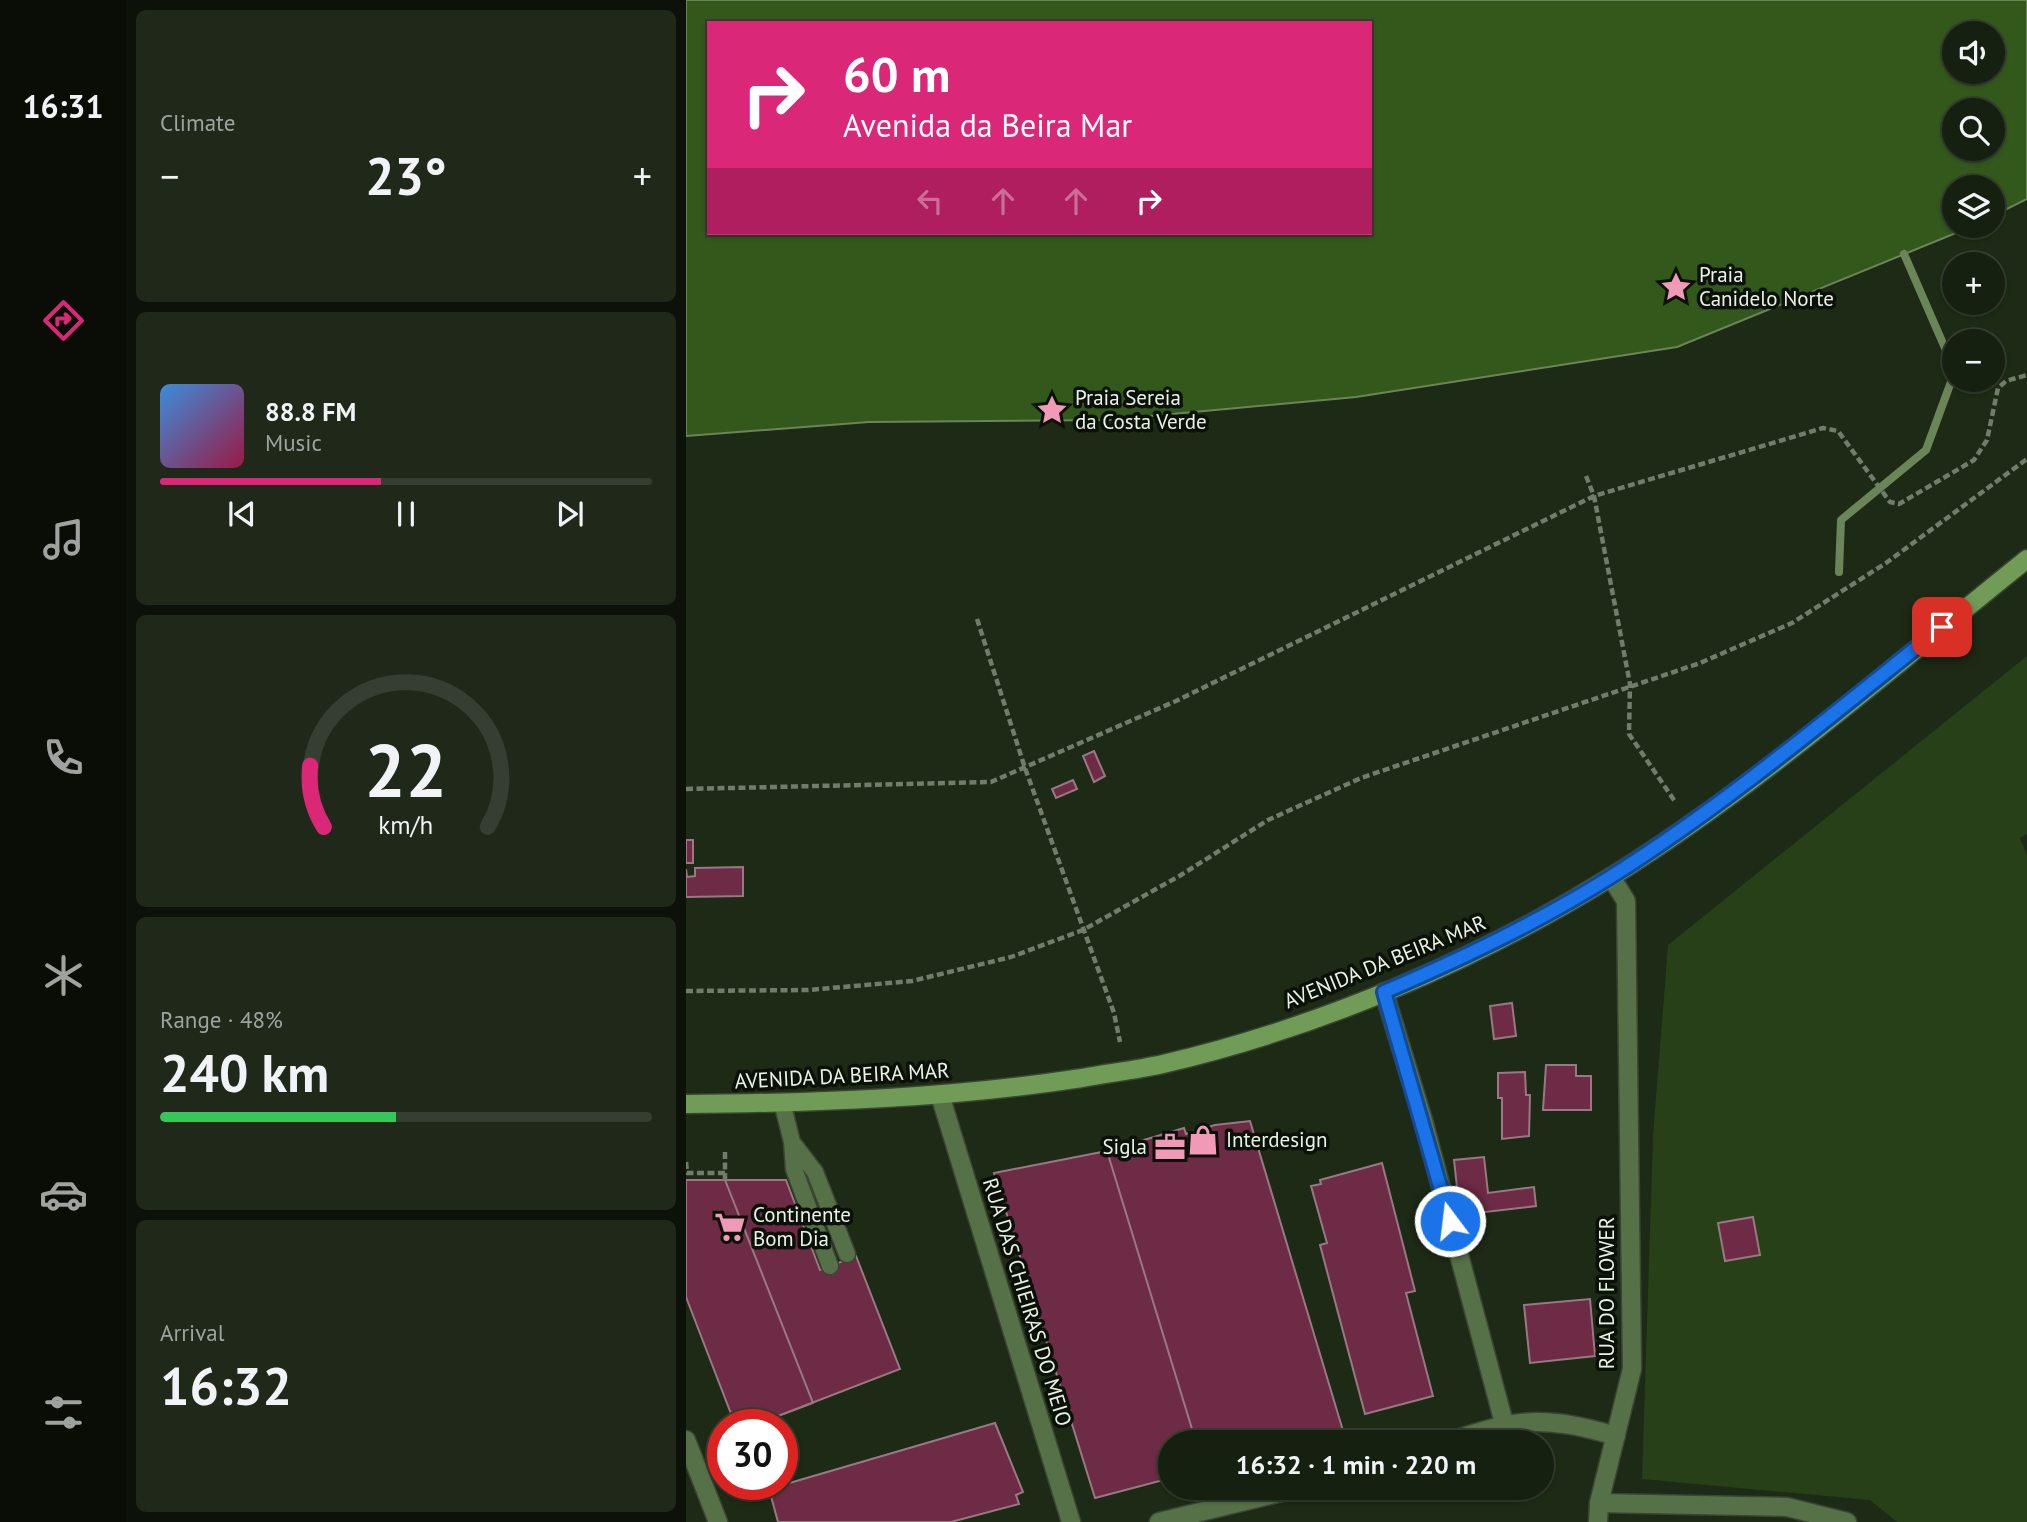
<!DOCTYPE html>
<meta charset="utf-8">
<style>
body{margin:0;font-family:"PT Sans",sans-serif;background:#1f2819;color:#f1f3f6;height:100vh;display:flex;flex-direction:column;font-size:26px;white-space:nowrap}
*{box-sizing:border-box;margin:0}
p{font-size:23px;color:#9ea39f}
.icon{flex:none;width:38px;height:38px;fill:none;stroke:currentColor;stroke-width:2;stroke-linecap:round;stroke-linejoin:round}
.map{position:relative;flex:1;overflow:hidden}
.details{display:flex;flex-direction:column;gap:10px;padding:10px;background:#0c1209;width:560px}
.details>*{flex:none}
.banner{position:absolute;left:21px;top:21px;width:665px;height:214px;border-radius:0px;box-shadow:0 2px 5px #0004,0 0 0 2px #353e30;background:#db2777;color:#fff;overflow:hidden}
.buttons{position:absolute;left:1256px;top:21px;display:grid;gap:14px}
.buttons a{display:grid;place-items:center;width:63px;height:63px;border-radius:50%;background:#162010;box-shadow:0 2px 5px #0004,0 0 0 2px #353e30;font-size:35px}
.speed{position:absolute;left:21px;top:1409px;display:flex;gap:14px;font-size:35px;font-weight:700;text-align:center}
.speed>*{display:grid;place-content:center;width:91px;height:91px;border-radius:50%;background:#162010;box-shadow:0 2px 5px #0004,0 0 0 2px #353e30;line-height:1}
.speed .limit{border:10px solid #d22;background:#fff;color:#111}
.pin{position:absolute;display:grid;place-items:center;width:60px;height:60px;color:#fff;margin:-30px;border-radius:14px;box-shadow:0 4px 10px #0006}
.me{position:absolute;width:77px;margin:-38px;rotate:345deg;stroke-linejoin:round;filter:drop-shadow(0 0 5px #0008)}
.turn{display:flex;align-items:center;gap:24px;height:147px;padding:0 21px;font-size:32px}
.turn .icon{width:91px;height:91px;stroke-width:2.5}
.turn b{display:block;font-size:49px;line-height:60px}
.lanes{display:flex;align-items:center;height:66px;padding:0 21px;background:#0003;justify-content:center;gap:35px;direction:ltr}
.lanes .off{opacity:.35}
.big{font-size:52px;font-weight:800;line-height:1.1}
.details .tile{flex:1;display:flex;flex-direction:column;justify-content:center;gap:10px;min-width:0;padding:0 24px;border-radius:10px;background:#1f2819}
.details .dial{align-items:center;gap:0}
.dial svg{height:182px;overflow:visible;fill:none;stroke:#353e30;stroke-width:7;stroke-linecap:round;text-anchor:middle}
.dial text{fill:#f1f3f6;stroke:none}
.song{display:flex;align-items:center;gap:21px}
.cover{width:84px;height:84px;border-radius:10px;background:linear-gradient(135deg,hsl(210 70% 55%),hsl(340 70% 35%))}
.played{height:7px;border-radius:4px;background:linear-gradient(90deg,#db2777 45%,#353e30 45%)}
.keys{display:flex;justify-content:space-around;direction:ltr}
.heat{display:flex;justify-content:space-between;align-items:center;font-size:38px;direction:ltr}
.charge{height:10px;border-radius:5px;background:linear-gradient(90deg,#34c759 48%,#353e30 0)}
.trip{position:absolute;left:472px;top:1430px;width:396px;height:70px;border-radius:35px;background:#162010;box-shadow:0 2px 5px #0004,0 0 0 2px #353e30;font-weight:800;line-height:70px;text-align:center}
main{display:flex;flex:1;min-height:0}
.tabs{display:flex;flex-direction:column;width:126px;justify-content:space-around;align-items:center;background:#090d06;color:#9ea39f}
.tabs .icon{width:49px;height:49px}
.tabs .selected{color:#db2777}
.tabs b{font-size:32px;color:#f1f3f6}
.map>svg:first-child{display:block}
.green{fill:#274018}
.water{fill:#33581b;stroke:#6a8658;stroke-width:2;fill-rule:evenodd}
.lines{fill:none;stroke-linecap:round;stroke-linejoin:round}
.stream{stroke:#6a8658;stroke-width:8}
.building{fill:#6d2b45;stroke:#987983;stroke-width:2}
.lane-casing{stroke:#3a4632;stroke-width:19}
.street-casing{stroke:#3a4632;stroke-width:21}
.secondary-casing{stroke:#3a4632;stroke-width:21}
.path{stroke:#717d6b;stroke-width:4.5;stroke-dasharray:7 3.5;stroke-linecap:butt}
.lane{stroke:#567147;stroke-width:16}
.street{stroke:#567147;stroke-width:18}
.secondary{stroke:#709c58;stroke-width:18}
.route-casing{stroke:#114b97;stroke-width:18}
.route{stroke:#1a73e8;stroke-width:12}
.labels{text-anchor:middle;stroke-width:7;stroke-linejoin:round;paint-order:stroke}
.poi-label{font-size:21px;fill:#e9f3e5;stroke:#0b1108;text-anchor:start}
.street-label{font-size:21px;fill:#e9f3e5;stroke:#0b1108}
</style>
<main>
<nav class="tabs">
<b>16:31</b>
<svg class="icon selected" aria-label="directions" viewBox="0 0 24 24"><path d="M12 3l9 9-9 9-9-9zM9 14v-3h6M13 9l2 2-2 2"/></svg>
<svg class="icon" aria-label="music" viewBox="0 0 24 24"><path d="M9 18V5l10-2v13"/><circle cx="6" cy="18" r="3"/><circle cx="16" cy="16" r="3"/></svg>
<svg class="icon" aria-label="phone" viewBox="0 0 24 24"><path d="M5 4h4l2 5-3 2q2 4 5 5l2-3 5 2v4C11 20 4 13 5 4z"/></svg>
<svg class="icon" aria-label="climate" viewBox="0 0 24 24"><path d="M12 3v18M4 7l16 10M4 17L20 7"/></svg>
<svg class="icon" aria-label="car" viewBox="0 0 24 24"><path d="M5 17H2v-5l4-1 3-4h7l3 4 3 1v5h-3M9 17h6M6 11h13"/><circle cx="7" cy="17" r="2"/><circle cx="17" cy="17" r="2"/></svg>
<svg class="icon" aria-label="filters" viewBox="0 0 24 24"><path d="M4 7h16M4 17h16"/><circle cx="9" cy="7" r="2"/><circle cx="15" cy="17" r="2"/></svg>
</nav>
<section class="details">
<div class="tile"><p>Climate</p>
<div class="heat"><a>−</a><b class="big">23°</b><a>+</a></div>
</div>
<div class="tile">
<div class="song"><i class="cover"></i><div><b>88.8 FM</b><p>Music</p></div></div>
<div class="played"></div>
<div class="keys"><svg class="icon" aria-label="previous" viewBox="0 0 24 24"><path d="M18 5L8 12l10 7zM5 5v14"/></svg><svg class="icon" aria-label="pause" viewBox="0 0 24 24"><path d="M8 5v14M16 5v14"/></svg><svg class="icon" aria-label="next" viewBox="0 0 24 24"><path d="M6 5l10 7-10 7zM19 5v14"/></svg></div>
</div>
<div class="tile dial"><svg viewBox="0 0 100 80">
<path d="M14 69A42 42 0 1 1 86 69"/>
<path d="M14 69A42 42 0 0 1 8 42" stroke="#db2777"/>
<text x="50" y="56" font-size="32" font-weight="700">22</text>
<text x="50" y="72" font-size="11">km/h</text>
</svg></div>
<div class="tile"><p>Range · 48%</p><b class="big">240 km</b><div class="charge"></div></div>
<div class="tile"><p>Arrival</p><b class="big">16:32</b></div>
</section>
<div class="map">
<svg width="1341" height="1522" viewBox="0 0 1341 1522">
<rect width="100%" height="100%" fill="#1d2a15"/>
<path class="green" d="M1341,656V834L1334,838L1341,855V1522H1211L1184,1500L956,1479L967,1136L982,945Z"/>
<path class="water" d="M0,0H1341V199L1307,216V187H1269V226H1287L991,347L670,397L421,420L183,422L0,436ZM23,23H684V233H23ZM1269,33H1307V72H1269ZM1269,110H1307V149H1269Z"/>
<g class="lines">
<path class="stream" d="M1153,572L1155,520L1240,450L1269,371L1218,254"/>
</g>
<path class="building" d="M408,751L419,776L408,782L397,756Z
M387,780L391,789L370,798L366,789Z
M0,840H7V863H0Z
M57,867V896L0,897V869L1,877L9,876V868Z
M826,1003L830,1036L808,1039L804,1006Z
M860,1065H890V1076H905V1110H857Z
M839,1072L840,1095H844L843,1136L816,1139V1098H812V1073Z
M564,1121L658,1434L624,1442H510L421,1151L498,1128L500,1134L529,1125Z
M421,1151L510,1442H485V1478L409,1498L308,1173Z
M798,1157L802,1193L848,1187L850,1206L774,1215L768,1160Z
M696,1163L729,1291L720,1293L747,1396L679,1414L634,1245L641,1243L625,1186L635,1184L634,1180Z
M0,1180H100L134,1270L170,1256L214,1369L71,1424H49L0,1297Z
M0,1180H39L127,1403L71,1424H49L0,1297Z
M1067,1217L1074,1255L1039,1261L1032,1223Z
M904,1299L909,1356L844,1363L838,1305Z
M309,1423L337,1492L330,1495L333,1504L265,1522H92L83,1489Z"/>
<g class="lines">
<g class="lane-casing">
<path id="lane" d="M96,1102L106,1142L108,1169L144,1266
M106,1142L129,1172L161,1254"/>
</g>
<g class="street-casing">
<path id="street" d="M698,992L737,1120L818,1423
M254,1095L385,1522
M0,1440L32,1522
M762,1442C833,1418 856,1415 930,1436
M913,1503L1101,1507L1161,1522
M473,1522L613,1488
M912,1522L913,1503L946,1369L940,901L925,877"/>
</g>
<g class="secondary-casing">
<path id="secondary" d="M0,1104C132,1103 265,1098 396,1078C423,1073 450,1070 477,1064C631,1028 790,961 925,877C1073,785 1205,668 1341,559"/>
</g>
<path class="path" d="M900,476L908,496L944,684L943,734L990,803
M291,619L339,768L428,1013L434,1042
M0,789L305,782L490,701L908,496L1137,428L1152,431L1204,502L1213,504L1288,460L1301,440L1312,388L1320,381L1341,375
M0,991L122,990L226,981L325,957L397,930L495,875L582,820L675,778L1014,663L1106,623L1200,563L1341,459
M0,1162L1,1173H39
M39,1180V1150"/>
<use href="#lane" class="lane"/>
<use href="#street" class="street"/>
<use href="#secondary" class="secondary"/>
</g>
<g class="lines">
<g class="route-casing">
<path id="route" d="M764,1221L698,992C777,958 853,922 926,876C1043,802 1148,713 1256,627"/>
</g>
<use href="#route" class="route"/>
</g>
<defs>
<g id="sight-bare" transform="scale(2.415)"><path d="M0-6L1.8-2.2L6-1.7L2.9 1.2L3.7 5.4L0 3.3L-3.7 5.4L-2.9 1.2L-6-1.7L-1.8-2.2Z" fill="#f09ab7" stroke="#0b1108" stroke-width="2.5" paint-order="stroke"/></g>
<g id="shop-bare" transform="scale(2.415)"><path d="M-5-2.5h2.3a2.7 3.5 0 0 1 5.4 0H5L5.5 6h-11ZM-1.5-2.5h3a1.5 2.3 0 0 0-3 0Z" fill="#f09ab7" stroke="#0b1108" stroke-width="2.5" paint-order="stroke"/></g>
<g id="office-bare" transform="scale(2.415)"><path d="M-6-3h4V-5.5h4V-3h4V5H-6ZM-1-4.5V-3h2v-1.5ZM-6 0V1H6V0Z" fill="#f09ab7" stroke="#0b1108" stroke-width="2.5" paint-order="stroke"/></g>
<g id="supermarket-bare" transform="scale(2.415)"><path d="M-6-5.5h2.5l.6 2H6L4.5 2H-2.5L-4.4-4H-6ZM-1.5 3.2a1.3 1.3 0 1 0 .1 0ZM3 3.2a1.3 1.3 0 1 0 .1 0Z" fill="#f09ab7" stroke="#0b1108" stroke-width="2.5" paint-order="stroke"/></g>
</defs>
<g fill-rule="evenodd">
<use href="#sight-bare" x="990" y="287"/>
<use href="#sight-bare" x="366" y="410"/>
<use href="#shop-bare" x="517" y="1140"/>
<use href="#office-bare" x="484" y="1147"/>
<use href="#supermarket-bare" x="44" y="1227"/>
</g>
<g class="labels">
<g class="poi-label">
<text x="1013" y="282">Praia<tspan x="1013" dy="24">Canidelo Norte</tspan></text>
<text x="389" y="405">Praia Sereia<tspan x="389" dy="24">da Costa Verde</tspan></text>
<text x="540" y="1147">Interdesign</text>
<text x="461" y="1154" text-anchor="end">Sigla</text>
<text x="67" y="1222">Continente<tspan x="67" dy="24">Bom Dia</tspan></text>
</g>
<g class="street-label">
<text transform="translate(699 962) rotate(-22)" y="7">AVENIDA DA BEIRA MAR</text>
<text transform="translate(156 1076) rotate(-3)" y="7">AVENIDA DA BEIRA MAR</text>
<text transform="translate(921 1293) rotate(-90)" y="7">RUA DO FLOWER</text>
<text transform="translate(341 1302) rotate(73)" y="7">RUA DAS CHIEIRAS DO MEIO</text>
</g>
</g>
</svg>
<div class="buttons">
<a><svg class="icon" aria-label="sound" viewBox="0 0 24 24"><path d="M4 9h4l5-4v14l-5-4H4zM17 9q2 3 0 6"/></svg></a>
<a><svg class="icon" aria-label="search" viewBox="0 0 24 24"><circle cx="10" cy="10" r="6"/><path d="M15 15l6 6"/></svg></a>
<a><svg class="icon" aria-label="layers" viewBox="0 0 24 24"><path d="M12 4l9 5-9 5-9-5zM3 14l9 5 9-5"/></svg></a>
<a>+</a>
<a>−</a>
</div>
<div class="speed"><div class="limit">30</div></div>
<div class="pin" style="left:1256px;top:627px;background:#d93025"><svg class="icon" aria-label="arrive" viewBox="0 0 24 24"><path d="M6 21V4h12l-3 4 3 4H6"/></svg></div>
<svg class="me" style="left:764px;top:1221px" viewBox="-20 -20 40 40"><circle r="17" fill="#1a73e8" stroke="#fff" stroke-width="3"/><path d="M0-11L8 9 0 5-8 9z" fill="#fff"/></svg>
<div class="trip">16:32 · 1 min · 220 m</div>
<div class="banner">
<div class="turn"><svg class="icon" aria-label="right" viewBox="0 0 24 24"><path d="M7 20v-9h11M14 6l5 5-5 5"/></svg><div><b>60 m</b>Avenida da Beira Mar</div></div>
<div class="lanes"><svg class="icon off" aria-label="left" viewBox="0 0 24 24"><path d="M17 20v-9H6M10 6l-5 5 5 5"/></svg><svg class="icon off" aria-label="ahead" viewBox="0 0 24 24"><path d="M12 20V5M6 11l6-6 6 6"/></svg><svg class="icon off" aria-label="ahead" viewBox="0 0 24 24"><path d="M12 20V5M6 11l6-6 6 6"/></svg><svg class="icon" aria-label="right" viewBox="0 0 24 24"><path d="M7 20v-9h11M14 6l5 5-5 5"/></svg></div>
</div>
</div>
</main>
